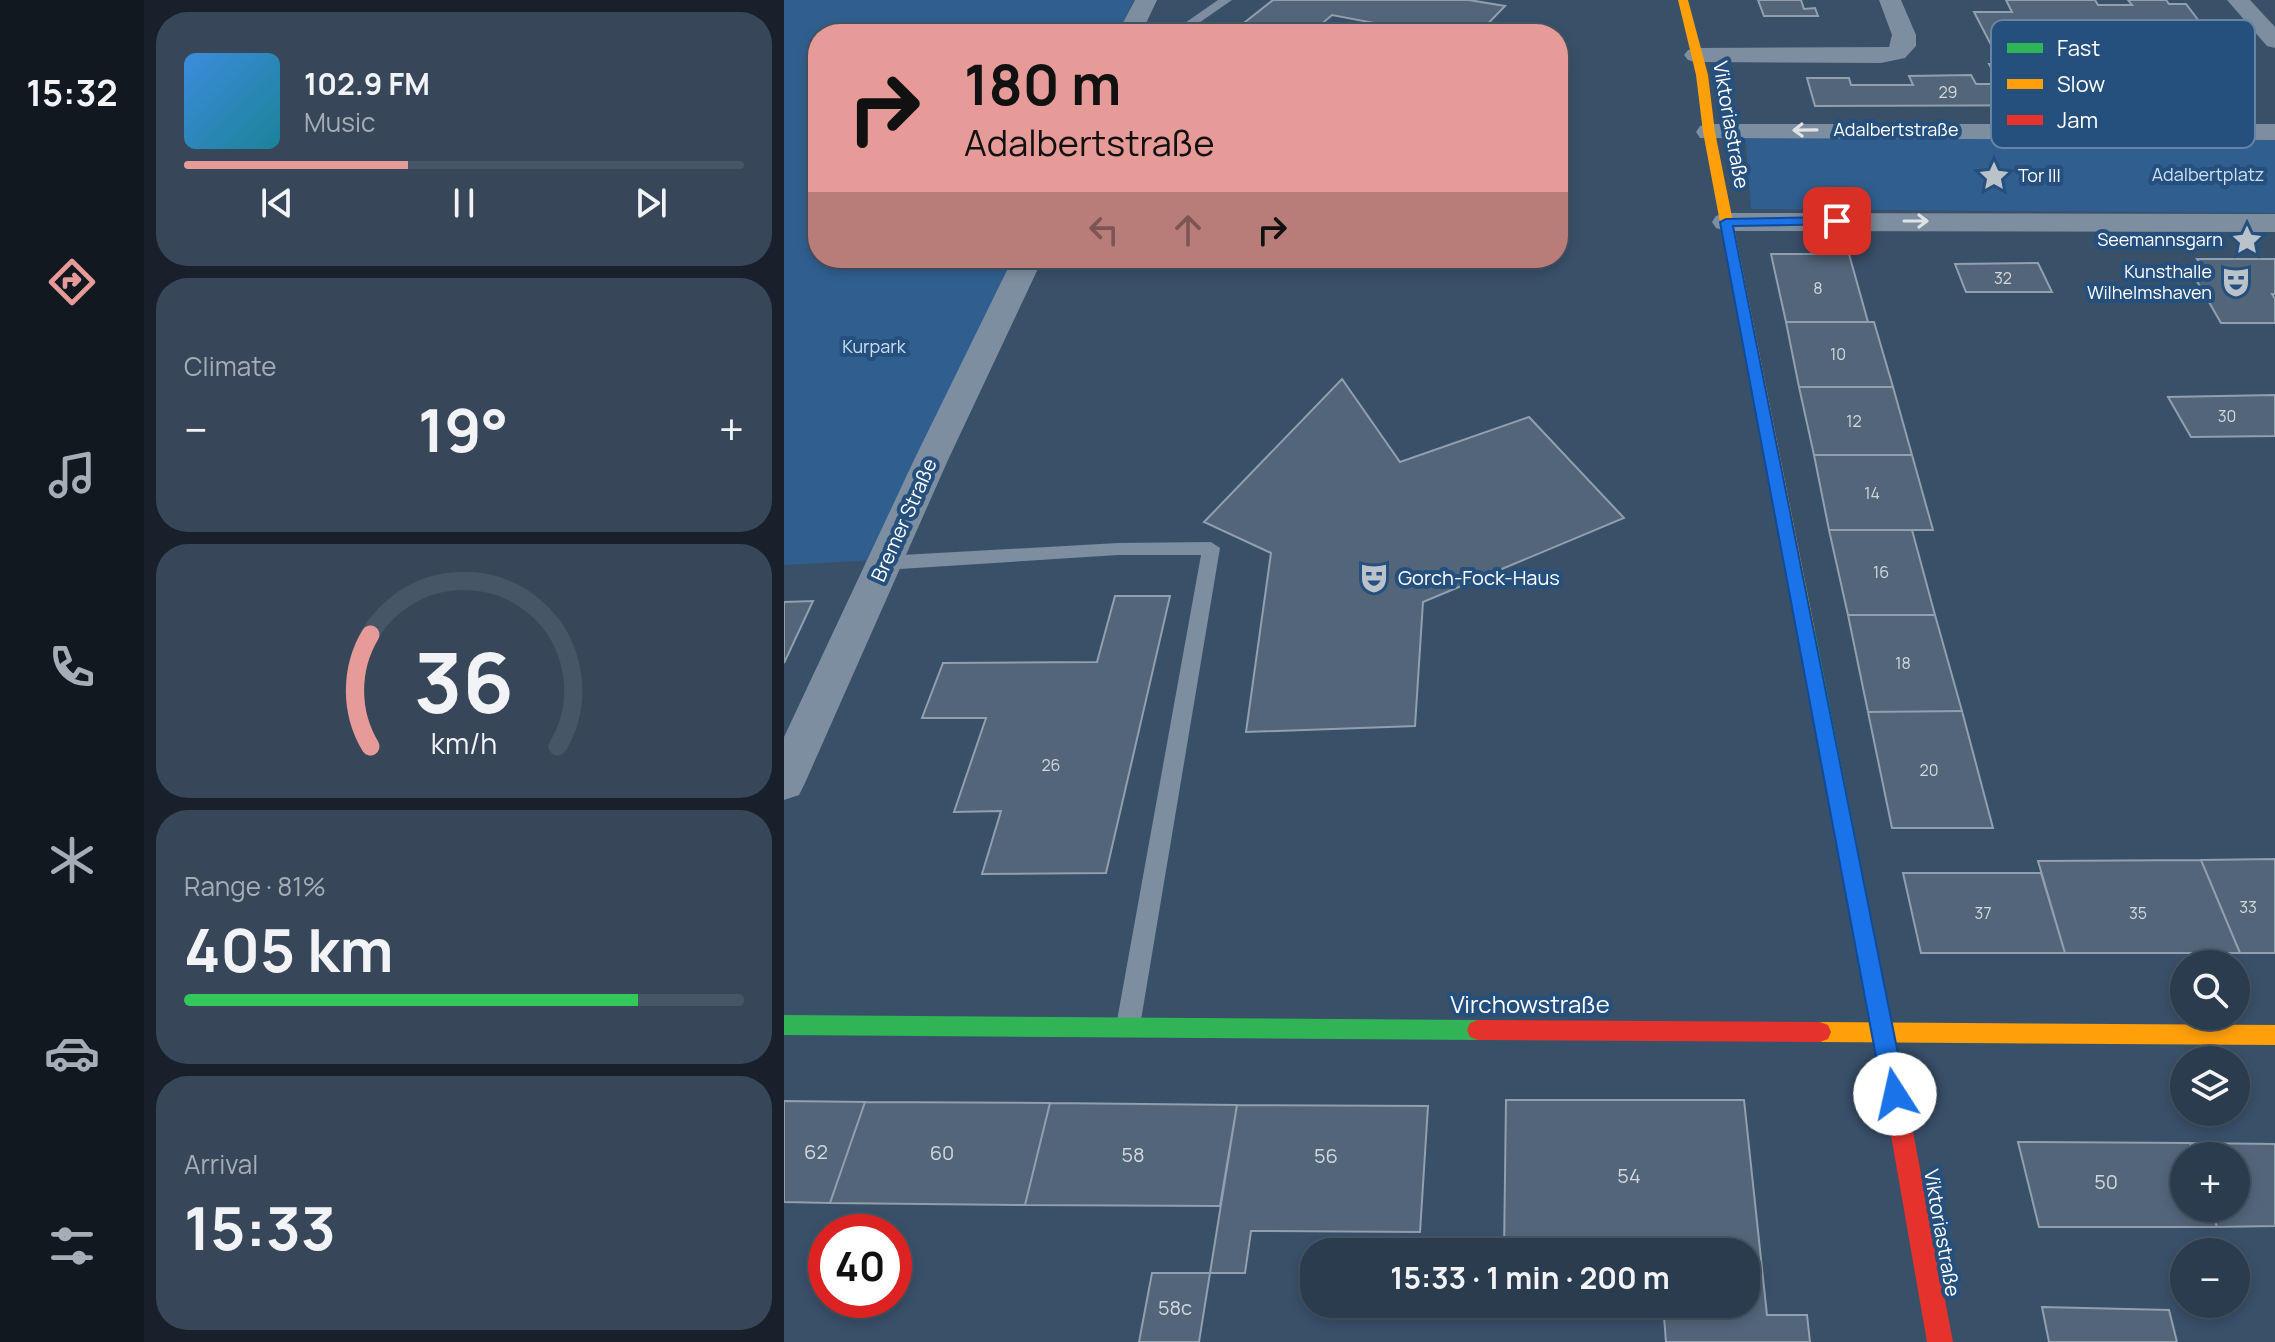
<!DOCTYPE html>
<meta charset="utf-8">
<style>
body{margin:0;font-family:Manrope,sans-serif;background:#374759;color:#f1f3f6;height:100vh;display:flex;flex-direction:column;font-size:30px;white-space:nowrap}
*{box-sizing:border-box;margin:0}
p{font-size:26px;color:#a6adb7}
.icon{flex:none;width:44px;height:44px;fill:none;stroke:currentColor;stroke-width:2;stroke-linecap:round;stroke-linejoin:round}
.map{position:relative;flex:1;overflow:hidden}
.drawer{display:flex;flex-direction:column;gap:12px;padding:12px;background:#18212b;width:640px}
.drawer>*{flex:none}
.hud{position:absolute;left:24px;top:24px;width:760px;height:244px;border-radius:32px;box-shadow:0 4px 12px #0003,0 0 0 2px #475666;background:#e69b98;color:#111;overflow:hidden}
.tools{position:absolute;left:1386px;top:950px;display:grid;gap:16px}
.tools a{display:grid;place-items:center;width:80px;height:80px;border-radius:50%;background:#2b3c4f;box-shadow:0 4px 12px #0003,0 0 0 2px #475666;font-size:40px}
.speed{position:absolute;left:24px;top:1214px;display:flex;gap:16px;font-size:40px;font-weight:700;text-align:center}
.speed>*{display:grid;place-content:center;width:104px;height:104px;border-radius:50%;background:#2b3c4f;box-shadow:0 4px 12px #0003,0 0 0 2px #475666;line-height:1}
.speed .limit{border:12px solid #d22;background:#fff;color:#111}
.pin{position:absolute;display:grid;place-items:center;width:68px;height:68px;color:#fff;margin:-34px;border-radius:16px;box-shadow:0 4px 12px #0006}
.me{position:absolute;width:88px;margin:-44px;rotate:350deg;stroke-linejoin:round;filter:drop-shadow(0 0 6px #0008)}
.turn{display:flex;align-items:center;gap:28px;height:168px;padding:0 24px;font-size:36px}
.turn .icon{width:104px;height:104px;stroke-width:2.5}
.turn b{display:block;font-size:56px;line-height:68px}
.lanes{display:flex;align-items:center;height:76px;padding:0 24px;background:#0003;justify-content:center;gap:40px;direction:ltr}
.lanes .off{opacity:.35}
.big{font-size:60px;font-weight:700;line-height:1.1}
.drawer .widget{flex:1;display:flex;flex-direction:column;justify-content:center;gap:12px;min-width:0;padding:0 28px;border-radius:32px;background:#374759}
.drawer .dial{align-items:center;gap:0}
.dial svg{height:208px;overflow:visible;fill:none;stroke:#475666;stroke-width:7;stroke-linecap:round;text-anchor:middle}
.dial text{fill:#f1f3f6;stroke:none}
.song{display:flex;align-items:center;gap:24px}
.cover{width:96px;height:96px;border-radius:12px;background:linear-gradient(135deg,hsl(210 70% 55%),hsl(190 70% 35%))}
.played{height:8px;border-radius:4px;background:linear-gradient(90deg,#e69b98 40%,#475666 40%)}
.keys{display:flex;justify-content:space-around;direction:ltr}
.heat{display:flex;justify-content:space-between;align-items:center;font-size:44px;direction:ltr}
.charge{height:12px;border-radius:6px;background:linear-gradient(90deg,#34c759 81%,#475666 0)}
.trip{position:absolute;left:516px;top:1238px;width:460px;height:80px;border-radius:32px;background:#2b3c4f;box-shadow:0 4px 12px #0003,0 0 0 2px #475666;font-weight:700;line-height:80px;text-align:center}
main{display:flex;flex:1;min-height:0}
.tabs{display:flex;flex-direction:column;width:144px;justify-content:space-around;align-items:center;background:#111820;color:#a6adb7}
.tabs .icon{width:56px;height:56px}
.tabs .selected{color:#e69b98}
.tabs b{font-size:36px;color:#f1f3f6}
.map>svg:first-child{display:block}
.green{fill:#305f8f}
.building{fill:#526579;stroke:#919fae;stroke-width:2}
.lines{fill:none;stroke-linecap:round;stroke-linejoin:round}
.lane{fill:#7d8ea0;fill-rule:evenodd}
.street{fill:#7d8ea0;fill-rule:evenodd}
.fast{fill:#30b455;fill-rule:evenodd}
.slow{fill:#ff9f0a;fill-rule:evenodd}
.jam{fill:#e5322d;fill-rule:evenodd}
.oneway{stroke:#dee3e7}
.route{fill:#1a73e8;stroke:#114b97;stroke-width:2}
.labels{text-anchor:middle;stroke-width:8;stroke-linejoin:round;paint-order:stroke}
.number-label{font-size:16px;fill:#d4d8de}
.far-street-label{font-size:18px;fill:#fff;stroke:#254f7d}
.far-park-label{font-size:18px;fill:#cce0f4;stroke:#254f7d}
.far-poi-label{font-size:18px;fill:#fff;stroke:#254f7d;text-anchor:end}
.street-label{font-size:20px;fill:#fff;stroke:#254f7d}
.poi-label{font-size:20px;fill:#fff;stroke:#254f7d;text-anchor:start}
.near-number-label{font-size:20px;fill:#d4d8de}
.near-street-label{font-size:24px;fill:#fff;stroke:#254f7d}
.key{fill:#254f7d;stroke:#6684a4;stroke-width:2}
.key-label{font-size:22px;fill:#fff}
</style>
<main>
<nav class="tabs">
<b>15:32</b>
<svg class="icon selected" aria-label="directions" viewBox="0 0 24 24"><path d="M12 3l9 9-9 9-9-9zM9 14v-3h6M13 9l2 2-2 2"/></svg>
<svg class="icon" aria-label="music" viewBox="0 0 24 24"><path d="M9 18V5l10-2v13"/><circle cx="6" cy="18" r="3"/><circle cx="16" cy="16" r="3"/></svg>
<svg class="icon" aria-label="phone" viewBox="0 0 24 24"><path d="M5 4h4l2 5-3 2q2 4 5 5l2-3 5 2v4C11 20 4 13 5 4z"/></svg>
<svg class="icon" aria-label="climate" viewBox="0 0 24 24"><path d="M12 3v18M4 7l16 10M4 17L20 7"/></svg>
<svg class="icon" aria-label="car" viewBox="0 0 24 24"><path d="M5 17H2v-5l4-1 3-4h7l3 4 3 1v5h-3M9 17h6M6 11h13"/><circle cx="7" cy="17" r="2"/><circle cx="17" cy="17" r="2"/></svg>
<svg class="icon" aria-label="filters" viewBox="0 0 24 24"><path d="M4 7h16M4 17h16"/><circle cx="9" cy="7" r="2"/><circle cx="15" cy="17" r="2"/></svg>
</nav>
<section class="drawer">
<div class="widget">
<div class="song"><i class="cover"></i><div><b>102.9 FM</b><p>Music</p></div></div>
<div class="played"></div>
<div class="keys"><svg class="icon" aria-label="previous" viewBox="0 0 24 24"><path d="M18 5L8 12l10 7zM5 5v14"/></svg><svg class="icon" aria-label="pause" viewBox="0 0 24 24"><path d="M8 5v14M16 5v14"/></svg><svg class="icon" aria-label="next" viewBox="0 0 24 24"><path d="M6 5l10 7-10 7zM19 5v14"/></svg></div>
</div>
<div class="widget"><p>Climate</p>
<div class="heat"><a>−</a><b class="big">19°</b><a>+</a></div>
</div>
<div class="widget dial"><svg viewBox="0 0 100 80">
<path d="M14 69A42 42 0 1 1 86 69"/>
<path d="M14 69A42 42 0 0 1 14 26" stroke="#e69b98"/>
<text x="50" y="56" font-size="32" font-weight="700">36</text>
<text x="50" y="72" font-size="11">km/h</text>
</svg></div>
<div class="widget"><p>Range · 81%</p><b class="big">405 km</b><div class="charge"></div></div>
<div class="widget"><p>Arrival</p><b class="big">15:33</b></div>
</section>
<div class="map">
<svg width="1491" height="1342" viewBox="0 0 1491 1342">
<rect width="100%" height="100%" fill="#395069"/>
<path class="green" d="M0,0H350L334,34H34V258H230L91,560L0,565Z
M961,134L1491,137V213L967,209Z"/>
<path class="building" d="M489,0H685L721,6L694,34H648L548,15L526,34H446Z
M974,0H1017L1020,9L1031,8L1034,16H980Z
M1222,0H1311L1314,5H1348L1344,0H1382L1385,4H1402L1421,29H1329L1323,20L1234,21L1282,105L1031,106L1023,78H1065L1067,85H1129L1125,76L1187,75L1192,84H1216L1205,64H1217L1190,12H1228Z
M987,254H1065L1084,322H1002Z
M1413,259H1491V294H1488L1491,299V323H1437L1406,269H1419Z
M1254,263L1268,292H1182L1171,264Z
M1002,322H1090L1109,387H1015Z
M558,379L616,462L745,417L840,518L639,602L631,726L462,732L487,553L420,522Z
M1015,387H1109L1128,455H1030Z
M1491,395V436L1407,437L1384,397Z
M1030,455H1128L1149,530H1045Z
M1045,530H1128L1151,615H1064Z
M331,596H386L322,873L198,874L217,811L170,812L202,718H138L159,663L313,662Z
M29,601L0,663V602Z
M1064,615H1151L1178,711L1084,712Z
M1178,711L1209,828H1108L1084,712Z
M1491,859V953H1456L1417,860Z
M1417,860L1456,953H1281L1254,861Z
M1119,873H1257L1281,953H1137Z
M722,1100H960L983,1315H1023L1026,1342H882L879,1304H962V1252H720Z
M0,1101L81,1102L46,1203L0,1202Z
M81,1102L266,1103L241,1205L46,1203Z
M266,1103L453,1105L436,1206L241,1205Z
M453,1105L644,1106L636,1232L467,1231L461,1273H426Z
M1234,1142L1406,1143L1410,1156H1400V1208H1427L1433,1227H1255Z
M1406,1143L1491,1144V1226L1433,1227L1427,1208H1452V1156H1410Z
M368,1273H426L415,1342H355Z
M1258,1307L1385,1310L1393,1342H1265Z"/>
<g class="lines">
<path class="lane" d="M434,0H448L399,34H385Z
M427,542L436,548L356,1026L353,1034L344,1037L335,1034L332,1026L417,555H334L100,570L91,563L100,556L334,543Z"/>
<path class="street" d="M351,0H373L357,34H333Z
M1095,0H1117L1132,35V46L1121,58L1097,63L912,62L904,60L900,55L904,50L912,48L1105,47L1108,35Z
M1443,0H1466L1491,27V48L1483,46Z
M925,124H1491V140L916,138L912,132L916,126Z
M942,213L1491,214V232L942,231L932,228L928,222L932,216Z
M229,258H259L164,460L21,783L15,795L0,800V737L130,460Z"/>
<path class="fast" d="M1022,625L1031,631L1122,1095L1119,1103L1111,1106L1103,1103L1100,1095L1013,631Z
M0,1015L694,1020L702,1023L705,1030L702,1037L694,1040L0,1035Z"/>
<path class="slow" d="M894,0H904L924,75L931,132L1031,631L1022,637L1013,631L919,132L912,75Z
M1036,1022L1491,1025V1045L1036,1042L1028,1039L1025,1032L1028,1025Z"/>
<path class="jam" d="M694,1020L1036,1022L1044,1025L1047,1032L1044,1039L1036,1042L694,1040L686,1037L683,1030L686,1023Z
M1111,1084L1119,1087L1122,1095L1169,1342H1143L1100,1095L1103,1087Z"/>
</g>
<defs><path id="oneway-shaft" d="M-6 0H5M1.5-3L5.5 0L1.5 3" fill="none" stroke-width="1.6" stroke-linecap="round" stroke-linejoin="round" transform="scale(2)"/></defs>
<g class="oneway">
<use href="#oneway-shaft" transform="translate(1021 130) rotate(179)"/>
<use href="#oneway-shaft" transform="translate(1132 221)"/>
</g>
<path class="route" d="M1053,217L1058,218V224L949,226L1122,1094L1119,1101L1111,1105L1103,1101L1099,1094L936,222L942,219Z"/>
<defs>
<g id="sight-bare" transform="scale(2.4)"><path d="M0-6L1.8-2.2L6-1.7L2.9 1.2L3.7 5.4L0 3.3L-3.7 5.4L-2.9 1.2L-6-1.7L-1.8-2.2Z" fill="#bac2ca" stroke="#254f7d" stroke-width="2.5" paint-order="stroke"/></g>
<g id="theatre-bare" transform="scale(2.4)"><path d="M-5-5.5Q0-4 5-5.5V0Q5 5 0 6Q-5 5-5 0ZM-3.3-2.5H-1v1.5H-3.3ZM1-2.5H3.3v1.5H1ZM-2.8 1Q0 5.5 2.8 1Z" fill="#bac2ca" stroke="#254f7d" stroke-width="2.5" paint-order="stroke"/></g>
</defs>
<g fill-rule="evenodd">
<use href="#sight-bare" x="1210" y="176"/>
<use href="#sight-bare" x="1463" y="240"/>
<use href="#theatre-bare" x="1452" y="282"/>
<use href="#theatre-bare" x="590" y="578"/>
</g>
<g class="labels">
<g class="number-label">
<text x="1164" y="98">29</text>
<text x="1219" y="284">32</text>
<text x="1034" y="294">8</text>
<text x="1054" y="360">10</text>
<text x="1443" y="422">30</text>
<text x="1070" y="427">12</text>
<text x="1088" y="499">14</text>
<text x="1097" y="578">16</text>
<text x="1119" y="669">18</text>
<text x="267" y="771">26</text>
<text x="1145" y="776">20</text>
<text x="1464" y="913">33</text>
<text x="1199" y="919">37</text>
<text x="1354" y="919">35</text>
</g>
<g class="far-street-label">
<text x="1112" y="136">Adalbertstraße</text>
</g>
<g class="far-park-label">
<text x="1424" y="181">Adalbertplatz</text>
<text x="90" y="353">Kurpark</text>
</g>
<g class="far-poi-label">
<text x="1234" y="182" text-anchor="start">Tor III</text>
<text x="1439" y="246">Seemannsgarn</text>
<text x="1428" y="278">Kunsthalle<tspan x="1428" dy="21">Wilhelmshaven</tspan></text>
</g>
<g class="street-label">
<text transform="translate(947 125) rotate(80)" y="7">Viktoriastraße</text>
<text transform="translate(120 520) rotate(-66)" y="7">Bremer Straße</text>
<text transform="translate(1158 1233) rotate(80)" y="7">Viktoriastraße</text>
</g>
<g class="poi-label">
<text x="614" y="585">Gorch-Fock-Haus</text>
</g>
<g class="near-number-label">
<text x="32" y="1159">62</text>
<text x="158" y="1160">60</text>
<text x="349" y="1162">58</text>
<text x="542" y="1163">56</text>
<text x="845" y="1183">54</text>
<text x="1322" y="1189">50</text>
<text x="391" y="1315">58c</text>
</g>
<g class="near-street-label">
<text x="746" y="1013">Virchowstraße</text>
</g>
</g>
<rect x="1207" y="20" width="264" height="128" rx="12" class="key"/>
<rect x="1223" y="43" width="36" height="10" fill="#30b455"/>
<rect x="1223" y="79" width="36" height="10" fill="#ff9f0a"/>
<rect x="1223" y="115" width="36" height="10" fill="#e5322d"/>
<g class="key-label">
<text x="1273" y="56">Fast</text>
<text x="1273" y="92">Slow</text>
<text x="1273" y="128">Jam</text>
</g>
</svg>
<div class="tools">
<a><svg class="icon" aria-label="search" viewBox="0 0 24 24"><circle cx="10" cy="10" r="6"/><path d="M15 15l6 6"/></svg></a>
<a><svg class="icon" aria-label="layers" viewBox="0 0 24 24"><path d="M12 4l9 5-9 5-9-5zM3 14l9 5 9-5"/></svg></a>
<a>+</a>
<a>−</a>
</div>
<div class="speed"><div class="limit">40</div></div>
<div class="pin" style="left:1053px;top:221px;background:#d93025"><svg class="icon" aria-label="arrive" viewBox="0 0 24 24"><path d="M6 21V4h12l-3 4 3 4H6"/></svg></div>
<svg class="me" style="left:1111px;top:1094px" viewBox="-20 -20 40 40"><circle r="19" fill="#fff"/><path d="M0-13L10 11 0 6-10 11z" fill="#1a73e8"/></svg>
<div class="trip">15:33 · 1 min · 200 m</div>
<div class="hud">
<div class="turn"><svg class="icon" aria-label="right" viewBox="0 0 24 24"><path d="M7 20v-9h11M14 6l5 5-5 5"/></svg><div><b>180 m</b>Adalbertstraße</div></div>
<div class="lanes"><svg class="icon off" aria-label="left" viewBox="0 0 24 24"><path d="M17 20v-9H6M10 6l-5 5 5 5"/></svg><svg class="icon off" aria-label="ahead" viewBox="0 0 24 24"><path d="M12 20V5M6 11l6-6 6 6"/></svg><svg class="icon" aria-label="right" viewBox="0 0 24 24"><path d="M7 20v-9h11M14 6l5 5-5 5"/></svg></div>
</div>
</div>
</main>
